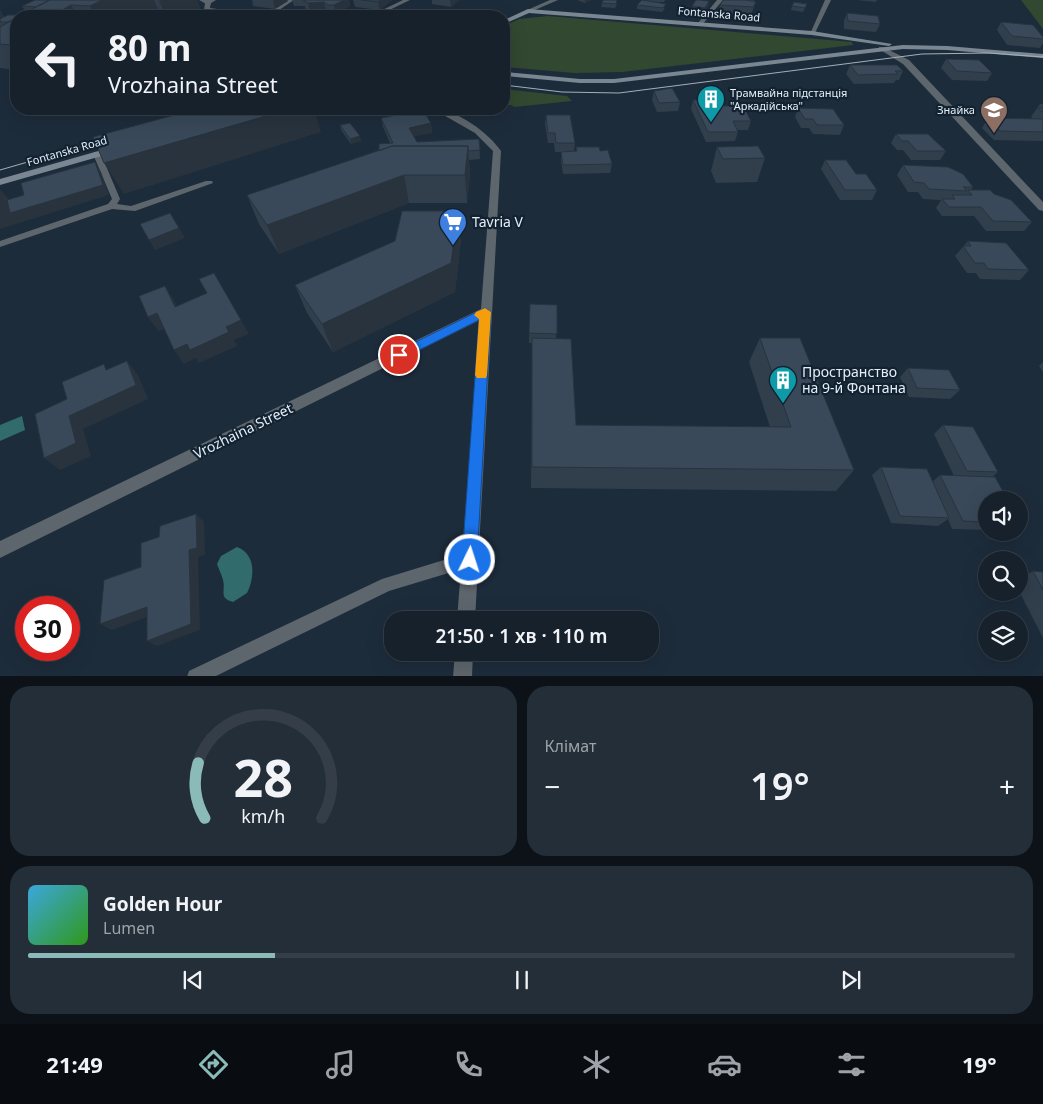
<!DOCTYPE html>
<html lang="uk">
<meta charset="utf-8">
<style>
body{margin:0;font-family:"Noto Sans",sans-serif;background:#232e38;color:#f1f3f6;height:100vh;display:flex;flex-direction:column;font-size:19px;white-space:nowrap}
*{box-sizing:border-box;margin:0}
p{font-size:16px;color:#9ea3a9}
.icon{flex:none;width:28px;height:28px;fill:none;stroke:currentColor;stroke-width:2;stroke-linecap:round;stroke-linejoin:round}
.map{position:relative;height:676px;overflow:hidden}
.panel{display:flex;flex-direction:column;gap:10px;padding:10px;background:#0c1218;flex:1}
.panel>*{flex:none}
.banner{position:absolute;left:10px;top:10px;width:500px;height:105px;border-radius:20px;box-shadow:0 5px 20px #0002,0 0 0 1px #353e48;background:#16212c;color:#f1f3f6;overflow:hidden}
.fabs{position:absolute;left:978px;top:491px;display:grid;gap:10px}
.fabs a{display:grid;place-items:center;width:50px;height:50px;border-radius:50%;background:#16212c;box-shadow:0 5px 20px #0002,0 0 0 1px #353e48;font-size:25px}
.speed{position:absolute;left:15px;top:596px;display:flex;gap:10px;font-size:25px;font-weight:700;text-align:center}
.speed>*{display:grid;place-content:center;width:65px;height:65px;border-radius:50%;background:#16212c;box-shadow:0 5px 20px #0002,0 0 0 1px #353e48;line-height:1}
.speed .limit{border:8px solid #d22;background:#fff;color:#111}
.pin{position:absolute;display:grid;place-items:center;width:42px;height:42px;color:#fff;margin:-21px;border:2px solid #fff;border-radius:50%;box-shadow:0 1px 5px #0007}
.me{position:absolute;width:55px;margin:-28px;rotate:4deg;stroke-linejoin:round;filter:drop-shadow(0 0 4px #0008)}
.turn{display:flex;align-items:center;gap:18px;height:105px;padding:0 15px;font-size:22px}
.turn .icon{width:65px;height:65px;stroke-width:2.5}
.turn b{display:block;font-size:35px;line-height:42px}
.big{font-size:38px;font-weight:600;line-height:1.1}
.panel .card{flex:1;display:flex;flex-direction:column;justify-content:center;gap:8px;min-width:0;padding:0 18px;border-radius:20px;background:#232e38}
.panel .dial{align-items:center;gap:0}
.dial svg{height:130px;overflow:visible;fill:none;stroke:#353e48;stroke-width:7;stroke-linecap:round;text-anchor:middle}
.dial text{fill:#f1f3f6;stroke:none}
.song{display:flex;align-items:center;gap:15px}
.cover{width:60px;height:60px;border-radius:8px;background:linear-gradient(135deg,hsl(200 70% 55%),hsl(110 70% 35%))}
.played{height:5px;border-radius:2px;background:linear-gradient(90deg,#8bbbb9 25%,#353e48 25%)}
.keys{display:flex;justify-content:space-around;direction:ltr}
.heat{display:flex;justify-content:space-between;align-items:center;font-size:28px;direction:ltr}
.panel .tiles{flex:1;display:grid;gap:10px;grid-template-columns:1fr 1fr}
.card:last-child{grid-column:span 2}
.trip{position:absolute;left:384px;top:611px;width:275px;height:50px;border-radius:20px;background:#16212c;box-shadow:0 5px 20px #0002,0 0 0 1px #353e48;font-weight:600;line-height:50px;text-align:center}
.menu{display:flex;height:80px;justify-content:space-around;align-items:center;background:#090d12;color:#9ea3a9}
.menu .icon{width:35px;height:35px}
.menu .selected{color:#8bbbb9}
.menu b{font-size:22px;color:#f1f3f6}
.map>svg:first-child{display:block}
.green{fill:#334830}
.water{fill:#326b6c}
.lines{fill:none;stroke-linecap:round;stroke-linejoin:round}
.service{fill:#5e666d;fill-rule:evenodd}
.pedestrian{fill:#5e666d;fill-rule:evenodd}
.minor{fill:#5e666d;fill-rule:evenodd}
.tertiary{fill:#5e666d;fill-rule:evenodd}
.secondary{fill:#7a8793;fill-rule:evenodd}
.tram{stroke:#a4afbb;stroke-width:1}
.wall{fill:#313f4d}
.shaded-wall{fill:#28333e}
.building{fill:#394959;stroke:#28333e}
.route{fill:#1a73e8;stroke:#114b97}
.slow{fill:#f59e0b}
.labels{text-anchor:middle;stroke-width:4.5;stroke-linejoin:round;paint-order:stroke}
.far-street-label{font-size:11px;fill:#e4eef8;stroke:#132231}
.far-poi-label{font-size:11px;fill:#e4eef8;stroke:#132231;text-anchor:start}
.poi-label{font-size:14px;fill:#e4eef8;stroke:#132231;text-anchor:start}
.street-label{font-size:14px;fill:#e4eef8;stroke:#132231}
</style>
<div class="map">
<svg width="1043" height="677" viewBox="0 0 1043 677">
<rect width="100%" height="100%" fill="#1d2c3b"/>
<path class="green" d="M1021,0H1043V29Z
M548,16L852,42L853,45L622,72L575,73L504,67L506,54L504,48V26L519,19Z
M504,89L567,96L572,101L514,107L511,105H504Z"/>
<path class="water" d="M22,416L25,430L0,441V425Z
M237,547C256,554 255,577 247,593L233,602C218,598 226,591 223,580C222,575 219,570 217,564L221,556Z"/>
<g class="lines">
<path class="service" d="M403,0H410L377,16H370Z
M717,0H723L702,25H698V23Z
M307,14L310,16H302L303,15Z
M94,152L101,154L120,199L117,204L131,206L206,181H212L213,183L135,211L112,209L0,247V241L108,204L112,199L93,154Z
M470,552L475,555L478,560L475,565L389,591L214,677H187L189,671L382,579Z"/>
<path class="pedestrian" d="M287,0H294L270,16H246L204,10L205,3L208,1L211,3L210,8L264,15Z"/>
<path class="minor" d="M199,0H216L208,5Z
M550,0H558L530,12L525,11Z
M825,0H831L815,33L810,34Z
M433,109C455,108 489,133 501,151L475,620H457L480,320L0,558V541L481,309L493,151L475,133Z
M455,652H473L472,677H453Z"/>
<path class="tertiary" d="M879,47H883L909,60L1043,202V211L1039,210L903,64L879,49Z"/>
<path class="secondary" d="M528,9L812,31L892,44L889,46L812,35L529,13L504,24V20Z
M903,45L947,46L1043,54V58L947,50L903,49L614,83H580L504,76V72L580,79H614Z
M116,146L119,147V151L0,185V179Z"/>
<path class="tram" d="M504,85L562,92L619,93L922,54L989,53L1043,57
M0,170L108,139"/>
</g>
<path class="wall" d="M35,0H197L203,16H162L160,14L149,16H16V70L0,68V10L4,17L21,15L26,12L22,6Z
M252,0H287L288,1L275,9L253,6Z
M292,0H349L350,6L336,13H330L326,10L310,11L305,8V6H294Z
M353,0H392L380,10L355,7Z
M432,0H459L451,7L432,4Z
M577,0H591L585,3Z
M645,0H665L664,2H650L665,8L662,12L637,9V5Z
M723,0H754V1L756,2L751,15L718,12L720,5Z
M856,0H877L876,2Z
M709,1V5L704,12L691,10L692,6Z
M602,3L617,4L615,8L601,7Z
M807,4L803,12L791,10L792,6Z
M847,13L880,24L876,32L844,29V21Z
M1001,22L1043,37V43L1040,48L1007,45L997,30Z
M946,59L992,73L987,81L952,80L941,68Z
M850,65L903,71L899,80H896L894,83L854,84L846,74Z
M654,91L680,102L678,111L657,112L652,100Z
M699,96L712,99L751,121L748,130H737L738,132L735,141L706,142L691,109L693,100H698Z
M1040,104H1043V141L994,140L982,128L988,118L1033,119L1031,117Z
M798,108L844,125L840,135L813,134L809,128H801L795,117Z
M546,115L575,143L574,151H576V147L600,151L612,164L610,173L563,174L561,161V152H555L554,143H548L545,124Z
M381,118L431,123L432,133L414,136L417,142L479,139L480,159L469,160L470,174L467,203H409L279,254L259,224L247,195L379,151L390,143L383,127Z
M340,125L361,141L351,144L341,130Z
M896,134L946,151L940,160H911L903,150H897L891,143Z
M717,147L765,158L757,182L716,183L711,171Z
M825,160L856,174L877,190L872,200H840L821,169Z
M903,165L973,187L971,190L994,194L1032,222L1024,231H986L974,216H942L936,208L941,200L923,199L918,192H908L897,175Z
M461,240L455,292L333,352L307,313L295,285L395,241Z
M968,241L1029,270L1020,280L980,279L976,273H967L955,256Z
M557,305L556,338L576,425L770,427L749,362L760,338L854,470L836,491L531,488L532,343H529V333Z
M1043,362V372L1039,366Z
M908,368L960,390L950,399L909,397L900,377Z
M943,425L998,472L992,477L986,500V530L952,529L948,519L938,526L891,523L872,475L881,467L932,482L940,475L954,476L934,434Z
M1033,571L1043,572V638L1019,591V579Z"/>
<path class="shaded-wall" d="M102,0H154L160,14L149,16H95L90,6Z
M162,0H197L203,16H166L159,1Z
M274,0H287L288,1L275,9L273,1Z
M344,0H349L350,6L336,13L334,5Z
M381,0H392L380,10L378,2Z
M450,0H459L451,7Z
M585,0H591L585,3Z
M709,1V5L704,12L705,8Z
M324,2L326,10L310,11L308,3Z
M71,5L77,16H51Z
M0,10L5,18L0,22Z
M16,42V51L12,45Z
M88,109H111L91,114Z
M290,109H314L321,132L124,194L104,163Z
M431,123L432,133L411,137L409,128Z
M360,136L361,141L351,144L350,139Z
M468,146L470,174L467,203L465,175Z
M95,162L101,172L109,195L0,229V189L14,206Z
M404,175L409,203L279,254L267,225Z
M458,211L461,240L455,292L333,352L322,324Z
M179,228L185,238L155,250L149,240Z
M165,286L174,300L184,321L175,307Z
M157,313L167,328L158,331L148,317Z
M241,320L249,334L234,340L237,346L199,363L196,358L184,364L174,350Z
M127,361L138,375L148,399L83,429L91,456L60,470L44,458L69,416Z
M196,514L204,522L205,555L198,557L200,630L157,646L147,641L189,550Z
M147,607L158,613L112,630L100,624Z"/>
<path class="building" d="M35,0H50L36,7L22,6Z
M49,0H103L100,1L90,6L71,5L51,16H19Z
M303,0H344L334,5H328L324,2L308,3Z
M361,0H381L378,2Z
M603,0H617L616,4L602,3Z
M642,0L666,4L663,8L637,5Z
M696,0H700L709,1L705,8L692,6Z
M723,0H746L756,2L753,7L720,5Z
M794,2L807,4L805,8L792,6Z
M847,13L878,16L880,24L848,21Z
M8,15H21L16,16V18L8,22H0V19Z
M16,18V42L12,45L0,44V27Z
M1001,22L1033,25L1043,37V39L1012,36Z
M946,59L979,60L992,73L957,71Z
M850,65H897L903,71H895L898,74L858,75Z
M672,88L680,102L659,103L654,91Z
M699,96H711L712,99H721L724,106H743L751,121H733L738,132H708L693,100H701Z
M798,108L833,109L844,125H817L813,119H805Z
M1038,108H1043V112Z
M197,109H290L104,163L93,137Z
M423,110L431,123L409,128L417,142L479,139L480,150L468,151V146H392L379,151V144L393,143L381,118Z
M546,115H570L575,143H556L555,133H548Z
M988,118L1043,119V132L1000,131Z
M350,123L360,136L350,139L340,125Z
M896,134H928L946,151H917L908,141H902Z
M392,146H468L465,175H404L267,225L247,195Z
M758,146L765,158L723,159L717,147Z
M576,147H599L600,151L608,150L612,164L563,165L561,152L577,151Z
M825,160H846L856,174H866L877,190H845Z
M95,162L103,185L10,213L7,200L24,195L21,183Z
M903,165L948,167L963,174L973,187H963L967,191L929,189L924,183L914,182Z
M968,190H990L994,194L1011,200L1032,222L993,221L981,207H949L942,199H955L952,195H972Z
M402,211H458L451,263L322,324L295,285L395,241Z
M170,213L179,228L149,240L140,224Z
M968,241L1006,243L1029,270L988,269L984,263H975L963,246H971Z
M214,273L241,320L226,327L229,332L190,350L187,344L174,350L157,313L148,317L139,296L165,286L175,307L207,293L199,279Z
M530,304L557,305V334L529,333Z
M532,338L571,339L576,425L791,427L760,338H800L854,470L532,467Z
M127,361L136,385L69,416L76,443L44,458L35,414L67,399L62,382L104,364L106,370Z
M908,368L949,370L960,390L917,388Z
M943,425L973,427L998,472L967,471Z
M881,467L927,469L949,518L900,516Z
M940,475L995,477L1008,500H986V522L963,521Z
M196,514L197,548L189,550L191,624L147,641V607L100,624L104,580L141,567V543L159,537L160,526Z
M1033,571L1043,572V590Z"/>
<path class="route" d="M485,308L491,312L477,560L475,565L470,567L464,565L462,560L479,320L403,358L399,359L393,355L395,352Z"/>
<path class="slow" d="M485,308L491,312L487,375L486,378H477L475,375L479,319L474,315L476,312Z"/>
<defs>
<g id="building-pin" transform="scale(1.4375)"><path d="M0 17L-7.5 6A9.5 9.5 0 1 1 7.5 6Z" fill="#0f9aa8" stroke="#132231"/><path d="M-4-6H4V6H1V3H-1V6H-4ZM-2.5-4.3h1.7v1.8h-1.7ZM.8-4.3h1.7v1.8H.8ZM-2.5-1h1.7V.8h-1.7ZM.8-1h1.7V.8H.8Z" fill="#fff"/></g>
<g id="school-pin" transform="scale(1.4375)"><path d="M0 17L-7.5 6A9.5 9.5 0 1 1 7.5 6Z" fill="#8d6e63" stroke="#132231"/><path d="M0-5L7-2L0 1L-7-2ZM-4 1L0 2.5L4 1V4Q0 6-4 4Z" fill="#fff"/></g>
<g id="supermarket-pin" transform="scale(1.4375)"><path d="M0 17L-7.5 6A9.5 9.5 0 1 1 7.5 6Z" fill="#3f7fe0" stroke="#132231"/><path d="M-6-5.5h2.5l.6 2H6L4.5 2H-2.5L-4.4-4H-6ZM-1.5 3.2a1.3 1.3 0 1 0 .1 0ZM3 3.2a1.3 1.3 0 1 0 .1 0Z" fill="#fff"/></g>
</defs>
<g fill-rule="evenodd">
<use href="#building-pin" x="711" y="99"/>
<use href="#school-pin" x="994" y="110"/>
<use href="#supermarket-pin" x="453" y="222"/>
<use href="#building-pin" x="783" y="380"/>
</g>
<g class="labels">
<g class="far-street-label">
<text transform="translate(719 14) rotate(5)" y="4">Fontanska Road</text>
<text transform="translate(67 151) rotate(-16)" y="4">Fontanska Road</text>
</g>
<g class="far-poi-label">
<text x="730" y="97">Трамвайна підстанція<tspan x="730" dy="13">"Аркадійська"</tspan></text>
<text x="975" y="114" text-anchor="end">Знайка</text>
</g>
<g class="poi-label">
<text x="472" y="227">Tavria V</text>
<text x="802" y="377">Пространство<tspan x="802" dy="16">на 9-й Фонтана</tspan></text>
</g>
<g class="street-label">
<text transform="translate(243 431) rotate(-26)" y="5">Vrozhaina Street</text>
</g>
</g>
</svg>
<div class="fabs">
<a><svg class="icon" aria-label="sound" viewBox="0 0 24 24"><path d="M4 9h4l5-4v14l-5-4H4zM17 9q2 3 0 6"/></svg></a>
<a><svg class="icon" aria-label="search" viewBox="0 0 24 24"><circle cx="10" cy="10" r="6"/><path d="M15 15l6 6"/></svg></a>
<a><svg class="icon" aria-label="layers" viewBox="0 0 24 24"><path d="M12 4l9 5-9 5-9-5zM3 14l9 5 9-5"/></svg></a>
</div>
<div class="speed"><div class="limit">30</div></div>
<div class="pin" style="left:399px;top:355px;background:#d93025"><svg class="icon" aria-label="arrive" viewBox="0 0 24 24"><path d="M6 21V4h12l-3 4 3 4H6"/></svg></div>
<svg class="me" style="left:470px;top:560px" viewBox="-20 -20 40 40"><circle r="17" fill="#1a73e8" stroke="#fff" stroke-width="3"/><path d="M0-11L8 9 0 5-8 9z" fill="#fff"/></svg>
<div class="trip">21:50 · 1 хв · 110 m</div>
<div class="banner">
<div class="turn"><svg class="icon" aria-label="left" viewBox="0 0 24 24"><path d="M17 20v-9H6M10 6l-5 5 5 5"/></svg><div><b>80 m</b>Vrozhaina Street</div></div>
</div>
</div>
<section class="panel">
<div class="tiles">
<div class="card dial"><svg viewBox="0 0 100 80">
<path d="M14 69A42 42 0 1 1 86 69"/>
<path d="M14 69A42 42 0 0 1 10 35" stroke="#8bbbb9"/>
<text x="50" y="56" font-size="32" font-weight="700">28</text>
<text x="50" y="72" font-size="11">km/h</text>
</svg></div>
<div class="card"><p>Клімат</p>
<div class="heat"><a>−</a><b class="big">19°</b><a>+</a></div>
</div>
<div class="card">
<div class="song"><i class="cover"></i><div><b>Golden Hour</b><p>Lumen</p></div></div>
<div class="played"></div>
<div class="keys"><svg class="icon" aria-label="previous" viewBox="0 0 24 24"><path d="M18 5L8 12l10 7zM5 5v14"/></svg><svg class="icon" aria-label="pause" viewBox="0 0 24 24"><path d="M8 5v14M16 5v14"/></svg><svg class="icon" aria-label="next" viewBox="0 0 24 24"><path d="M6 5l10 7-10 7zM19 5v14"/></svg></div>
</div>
</div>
</section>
<nav class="menu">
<b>21:49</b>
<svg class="icon selected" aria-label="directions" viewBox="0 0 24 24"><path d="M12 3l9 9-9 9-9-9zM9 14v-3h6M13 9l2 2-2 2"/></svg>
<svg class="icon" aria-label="music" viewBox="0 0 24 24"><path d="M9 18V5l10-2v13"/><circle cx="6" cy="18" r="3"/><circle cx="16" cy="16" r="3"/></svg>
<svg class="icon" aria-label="phone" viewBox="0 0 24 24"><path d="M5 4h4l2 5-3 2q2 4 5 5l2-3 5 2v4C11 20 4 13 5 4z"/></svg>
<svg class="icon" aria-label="climate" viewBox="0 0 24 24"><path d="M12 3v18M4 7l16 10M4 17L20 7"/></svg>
<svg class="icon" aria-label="car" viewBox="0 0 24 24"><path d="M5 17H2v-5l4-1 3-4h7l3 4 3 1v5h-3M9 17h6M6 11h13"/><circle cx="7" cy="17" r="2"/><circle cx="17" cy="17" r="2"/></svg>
<svg class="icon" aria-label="filters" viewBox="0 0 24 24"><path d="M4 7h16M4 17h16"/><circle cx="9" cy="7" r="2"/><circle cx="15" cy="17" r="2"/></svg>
<b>19°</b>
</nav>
